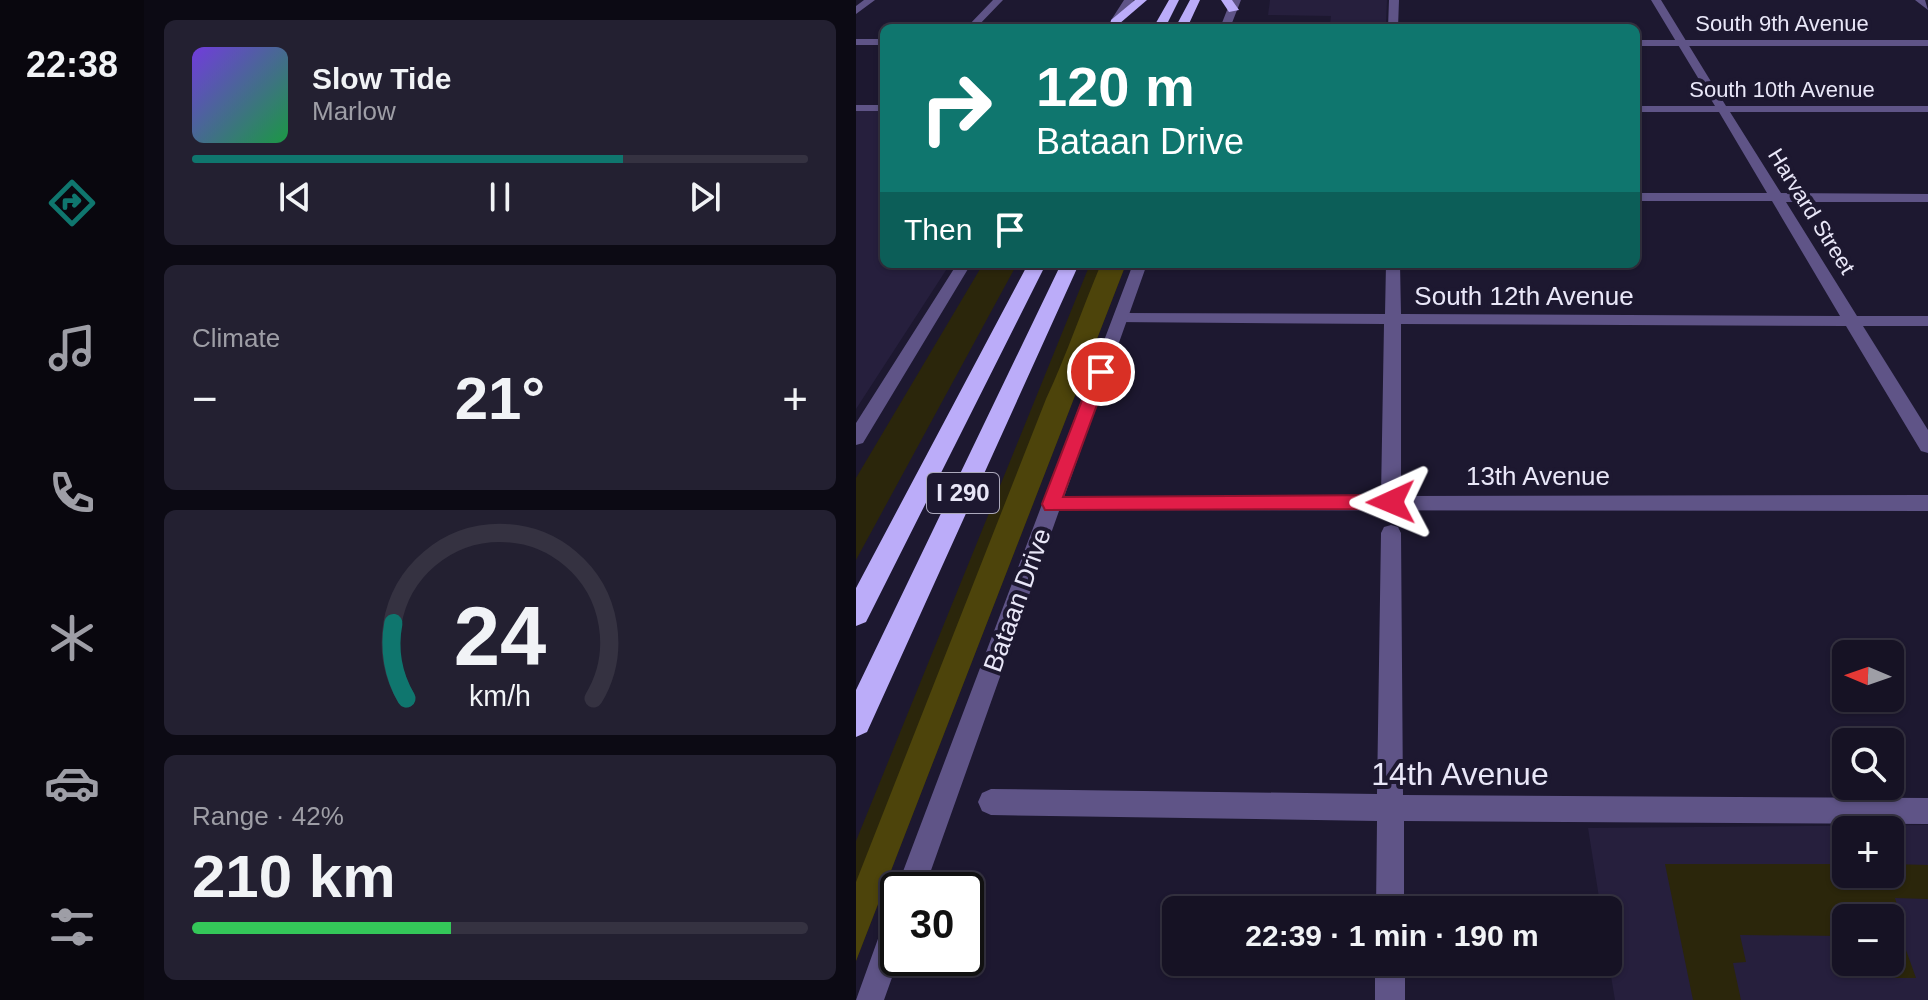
<!DOCTYPE html>
<meta charset="utf-8">
<style>
body{margin:0;font-family:Helvetica,sans-serif;background:#232031;color:#f1f3f6;height:100vh;display:flex;flex-direction:column;font-size:30px;white-space:nowrap}
*{box-sizing:border-box;margin:0}
p{font-size:26px;color:#9e9ea6}
.icon{flex:none;width:44px;height:44px;fill:none;stroke:currentColor;stroke-width:2;stroke-linecap:round;stroke-linejoin:round}
.map{position:relative;flex:1;overflow:hidden}
.side{display:flex;flex-direction:column;gap:20px;padding:20px;background:#0c0a14;width:712px}
.side>*{flex:none}
.banner{position:absolute;left:24px;top:24px;width:760px;height:244px;border-radius:12px;box-shadow:0 2px 6px #0004,0 0 0 2px #353241;background:#0f766e;color:#fff;overflow:hidden}
.needle{width:52px;rotate:272deg}
.buttons{position:absolute;left:976px;top:640px;display:grid;gap:16px}
.buttons a{display:grid;place-items:center;width:72px;height:72px;border-radius:12px;background:#161224;box-shadow:0 2px 6px #0004,0 0 0 2px #353241;font-size:40px}
.speed{position:absolute;left:24px;top:872px;display:flex;gap:16px;font-size:40px;font-weight:700;text-align:center}
.speed>*{display:grid;place-content:center;width:104px;height:104px;border-radius:50%;background:#161224;box-shadow:0 2px 6px #0004,0 0 0 2px #353241;line-height:1}
.speed .limit{border:4px solid #111;border-radius:12px;background:#fff;color:#111}
.pin{position:absolute;display:grid;place-items:center;width:68px;height:68px;color:#fff;margin:-34px;border:4px solid #fff;border-radius:50%;box-shadow:0 2px 8px #0007}
.me{position:absolute;width:88px;margin:-44px;rotate:269deg;stroke-linejoin:round;filter:drop-shadow(0 0 6px #0008)}
.turn{display:flex;align-items:center;gap:28px;height:168px;padding:0 24px;font-size:36px}
.turn .icon{width:104px;height:104px;stroke-width:2.5}
.turn b{display:block;font-size:56px;line-height:68px}
.then{display:flex;align-items:center;height:76px;padding:0 24px;background:#0003;gap:16px;font-size:30px}
.big{font-size:60px;font-weight:600;line-height:1.1}
.side .tile{flex:1;display:flex;flex-direction:column;justify-content:center;gap:12px;min-width:0;padding:0 28px;border-radius:12px;background:#232031}
.side .dial{align-items:center;gap:0}
.dial svg{height:208px;overflow:visible;fill:none;stroke:#353241;stroke-width:7;stroke-linecap:round;text-anchor:middle}
.dial text{fill:#f1f3f6;stroke:none}
.song{display:flex;align-items:center;gap:24px}
.cover{width:96px;height:96px;border-radius:12px;background:linear-gradient(135deg,hsl(260 70% 55%),hsl(140 70% 35%))}
.played{height:8px;border-radius:4px;background:linear-gradient(90deg,#0f766e 70%,#353241 70%)}
.keys{display:flex;justify-content:space-around;direction:ltr}
.heat{display:flex;justify-content:space-between;align-items:center;font-size:44px;direction:ltr}
.charge{height:12px;border-radius:6px;background:linear-gradient(90deg,#34c759 42%,#353241 0)}
.trip{position:absolute;left:306px;top:896px;width:460px;height:80px;border-radius:12px;background:#161224;box-shadow:0 2px 6px #0004,0 0 0 2px #353241;font-weight:600;line-height:80px;text-align:center}
main{display:flex;flex:1;min-height:0}
.tabs{display:flex;flex-direction:column;width:144px;justify-content:space-around;align-items:center;background:#09070e;color:#9e9ea6}
.tabs .icon{width:56px;height:56px}
.tabs .current{color:#0f766e}
.tabs b{font-size:36px;color:#f1f3f6}
.map>svg:first-child{display:block}
.built{fill:#261f3d;fill-rule:evenodd}
.green{fill:#2b260b}
.forest{fill:#4d440b}
.lines{fill:none;stroke-linecap:round;stroke-linejoin:round}
.minor{fill:#5f5487;fill-rule:evenodd}
.tertiary{fill:#5f5487;fill-rule:evenodd}
.motorway{fill:#bbacf9;fill-rule:evenodd}
.route{fill:#e11d48;stroke:#92132f;stroke-width:2}
.labels{text-anchor:middle;stroke-width:8;stroke-linejoin:round;paint-order:stroke}
.far-street-label{font-size:22px;fill:#e9e7f8;stroke:#1d1830}
.shield{fill:#1d1830;stroke:#aca9bc;stroke-width:2}
.shield-label{font-size:24px;font-weight:bold;fill:#e9e7f8}
.street-label{font-size:26px;fill:#e9e7f8;stroke:#1d1830}
.near-street-label{font-size:32px;fill:#e9e7f8;stroke:#1d1830}
</style>
<main>
<nav class="tabs">
<b>22:38</b>
<svg class="icon current" aria-label="directions" viewBox="0 0 24 24"><path d="M12 3l9 9-9 9-9-9zM9 14v-3h6M13 9l2 2-2 2"/></svg>
<svg class="icon" aria-label="music" viewBox="0 0 24 24"><path d="M9 18V5l10-2v13"/><circle cx="6" cy="18" r="3"/><circle cx="16" cy="16" r="3"/></svg>
<svg class="icon" aria-label="phone" viewBox="0 0 24 24"><path d="M5 4h4l2 5-3 2q2 4 5 5l2-3 5 2v4C11 20 4 13 5 4z"/></svg>
<svg class="icon" aria-label="climate" viewBox="0 0 24 24"><path d="M12 3v18M4 7l16 10M4 17L20 7"/></svg>
<svg class="icon" aria-label="car" viewBox="0 0 24 24"><path d="M5 17H2v-5l4-1 3-4h7l3 4 3 1v5h-3M9 17h6M6 11h13"/><circle cx="7" cy="17" r="2"/><circle cx="17" cy="17" r="2"/></svg>
<svg class="icon" aria-label="filters" viewBox="0 0 24 24"><path d="M4 7h16M4 17h16"/><circle cx="9" cy="7" r="2"/><circle cx="15" cy="17" r="2"/></svg>
</nav>
<section class="side">
<div class="tile">
<div class="song"><i class="cover"></i><div><b>Slow Tide</b><p>Marlow</p></div></div>
<div class="played"></div>
<div class="keys"><svg class="icon" aria-label="previous" viewBox="0 0 24 24"><path d="M18 5L8 12l10 7zM5 5v14"/></svg><svg class="icon" aria-label="pause" viewBox="0 0 24 24"><path d="M8 5v14M16 5v14"/></svg><svg class="icon" aria-label="next" viewBox="0 0 24 24"><path d="M6 5l10 7-10 7zM19 5v14"/></svg></div>
</div>
<div class="tile"><p>Climate</p>
<div class="heat"><a>−</a><b class="big">21°</b><a>+</a></div>
</div>
<div class="tile dial"><svg viewBox="0 0 100 80">
<path d="M14 69A42 42 0 1 1 86 69"/>
<path d="M14 69A42 42 0 0 1 9 40" stroke="#0f766e"/>
<text x="50" y="56" font-size="32" font-weight="700">24</text>
<text x="50" y="72" font-size="11">km/h</text>
</svg></div>
<div class="tile"><p>Range · 42%</p><b class="big">210 km</b><div class="charge"></div></div>
</section>
<div class="map">
<svg width="1072" height="1000" viewBox="0 0 1072 1000">
<rect width="100%" height="100%" fill="#1d1830"/>
<path class="built" d="M414,0H531L530,24H474L475,16L412,15Z
M0,110H28V264H94L0,409Z
M1072,825V1000H759L752,958V910H745L732,828ZM990,830H1034V874H990ZM990,918H1034V962H990Z"/>
<path class="green" d="M127,264H161L0,560V478Z
M234,264H270L0,961V841Z
M809,864H990V874H1034V864L1072,865V899L1039,898L1042,908H1035L1060,978H1013L1007,962H1034V918H990V936L884,935L890,962L877,963L885,1000H837Z"/>
<path class="forest" d="M245,264H270L0,961V882L190,399C211,354 226,309 245,264Z"/>
<g class="lines">
<path class="minor" d="M8,0H19L0,14V6Z
M137,0H147L120,28H110Z
M533,0H543L542,28H532Z
M795,0H805L870,106H1072V112H874L925,193L1072,194V202H930L1001,316H1072V326H1007L1072,430V453L1065,451L990,326L545,324V496L1072,495V511L189,510L186,504L189,498L196,496H525L528,324L258,322V314L264,313L529,314L530,264H544L545,314L984,316L916,201H780V193H911L863,112H780V106H859Z
M1059,0H1069L1072,10Z
M0,105H28V111H0Z
M535,525L542,527L545,533L547,795L1072,798V824L548,821V910H520L521,821L135,815L126,811L122,802L126,793L135,789L521,794L525,533L528,527Z
M519,962H549V1000H519Z"/>
<path class="tertiary" d="M268,0H278L260,28H250Z
M375,0H385L374,28H364Z
M0,39H28V45H0Z
M780,40H1072V46H780Z
M101,264H115L7,443L0,445V423Z
M277,264H291L68,890H42V895L40,890Z
M42,906L43,958L28,1000H0L32,911Z"/>
<path class="motorway" d="M279,0H291L263,24H255V20Z
M313,0H323L309,28H297Z
M334,0H344L331,28H319Z
M365,0H376L383,10L373,12Z
M172,264H190L10,622L0,626V588Z
M205,264H223L11,732L0,737V690Z"/>
</g>
<path class="route" d="M245,366L253,372L207,497L535,495L544,502L535,509L189,510L186,504L237,372Z"/>
<g class="labels">
<g class="far-street-label">
<text x="926" y="31">South 9th Avenue</text>
<text x="926" y="97">South 10th Avenue</text>
<text transform="translate(956 211) rotate(58)" y="8">Harvard Street</text>
</g>
<rect class="shield" x="71" y="473" width="72" height="40" rx="6"/>
<g class="shield-label">
<text x="107" y="501">I 290</text>
</g>
<g class="street-label">
<text x="668" y="305">South 12th Avenue</text>
<text x="682" y="485">13th Avenue</text>
<text transform="translate(161 600) rotate(-70)" y="9">Bataan Drive</text>
</g>
<g class="near-street-label">
<text x="604" y="785">14th Avenue</text>
</g>
</g>
</svg>
<div class="buttons">
<a><svg class="needle" viewBox="-14 -14 28 28"><path d="M0-13l5 13h-10z" fill="#e53935"/><path d="M0 13l5-13h-10z" fill="#9e9ea6"/></svg></a>
<a><svg class="icon" aria-label="search" viewBox="0 0 24 24"><circle cx="10" cy="10" r="6"/><path d="M15 15l6 6"/></svg></a>
<a>+</a>
<a>−</a>
</div>
<div class="speed"><div class="limit">30</div></div>
<div class="pin" style="left:245px;top:372px;background:#d93025"><svg class="icon" aria-label="arrive" viewBox="0 0 24 24"><path d="M6 21V4h12l-3 4 3 4H6"/></svg></div>
<svg class="me" style="left:535px;top:502px" viewBox="-20 -20 40 40"><path d="M0-17L14 15 0 8-14 15z" fill="#e11d48" stroke="#fff" stroke-width="4"/></svg>
<div class="trip">22:39 · 1 min · 190 m</div>
<div class="banner">
<div class="turn"><svg class="icon" aria-label="right" viewBox="0 0 24 24"><path d="M7 20v-9h11M14 6l5 5-5 5"/></svg><div><b>120 m</b>Bataan Drive</div></div>
<div class="then">Then<svg class="icon" aria-label="arrive" viewBox="0 0 24 24"><path d="M6 21V4h12l-3 4 3 4H6"/></svg></div>
</div>
</div>
</main>
